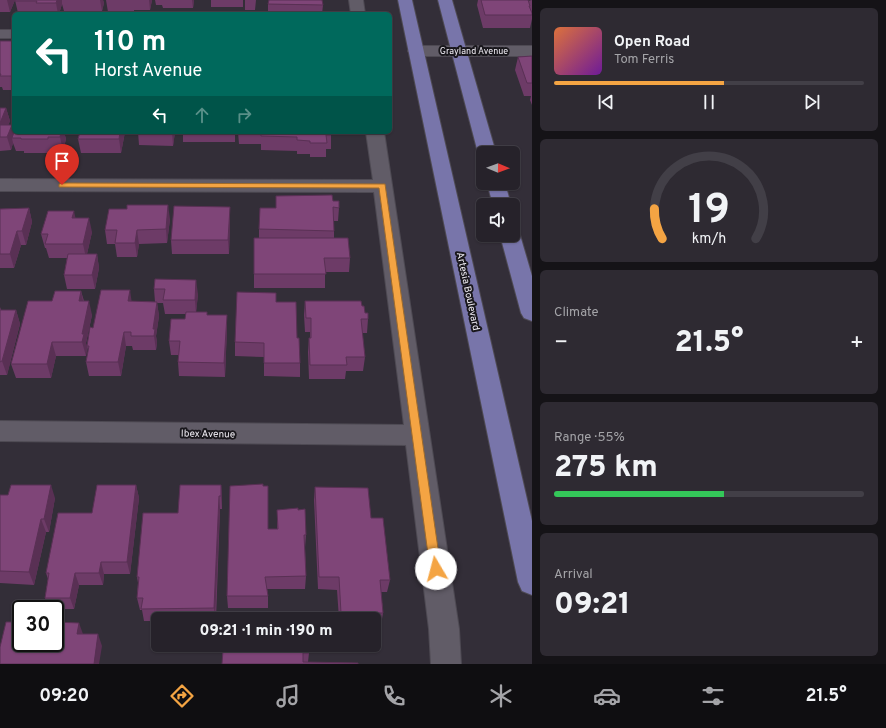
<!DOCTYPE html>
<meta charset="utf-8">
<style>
body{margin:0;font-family:Overpass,sans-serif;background:#2e2a32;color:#f1f3f6;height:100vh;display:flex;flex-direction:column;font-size:15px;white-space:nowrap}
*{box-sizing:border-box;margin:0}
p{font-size:13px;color:#a4a4a8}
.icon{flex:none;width:22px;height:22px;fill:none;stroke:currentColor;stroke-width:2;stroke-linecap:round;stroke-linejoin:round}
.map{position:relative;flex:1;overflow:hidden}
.details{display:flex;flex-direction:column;gap:8px;padding:8px;background:#151317;width:354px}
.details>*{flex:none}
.top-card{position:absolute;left:12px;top:12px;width:380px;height:122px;border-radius:6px;box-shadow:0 1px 3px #0004,0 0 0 1px #423f47;background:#00695c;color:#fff;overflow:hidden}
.needle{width:26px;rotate:91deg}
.fabs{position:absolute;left:476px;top:146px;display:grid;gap:8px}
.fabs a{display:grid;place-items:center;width:44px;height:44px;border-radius:6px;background:#26222a;box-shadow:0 1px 3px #0004,0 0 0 1px #423f47;font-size:20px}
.speed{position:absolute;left:12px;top:600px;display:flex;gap:8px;font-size:20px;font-weight:700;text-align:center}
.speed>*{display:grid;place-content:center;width:52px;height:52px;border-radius:50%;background:#26222a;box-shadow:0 1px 3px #0004,0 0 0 1px #423f47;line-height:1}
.speed .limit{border:2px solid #111;border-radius:6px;background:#fff;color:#111}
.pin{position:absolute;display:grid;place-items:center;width:34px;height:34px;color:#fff;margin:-41px -17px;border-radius:50% 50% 50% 0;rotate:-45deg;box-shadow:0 0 4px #0007}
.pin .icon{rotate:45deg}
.me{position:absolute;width:44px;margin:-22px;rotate:352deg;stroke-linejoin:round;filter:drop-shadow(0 0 3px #0008)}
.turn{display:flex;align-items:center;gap:14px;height:84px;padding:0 16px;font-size:18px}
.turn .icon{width:52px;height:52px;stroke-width:2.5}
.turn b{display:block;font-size:28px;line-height:34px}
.lanes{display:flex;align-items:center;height:38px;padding:0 16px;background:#0003;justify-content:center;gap:20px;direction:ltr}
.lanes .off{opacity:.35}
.big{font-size:30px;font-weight:800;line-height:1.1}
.details .widget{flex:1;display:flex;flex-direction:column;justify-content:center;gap:6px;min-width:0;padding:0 14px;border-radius:6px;background:#2e2a32}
.details .dial{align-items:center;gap:0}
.dial svg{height:104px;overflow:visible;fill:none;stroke:#423f47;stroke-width:7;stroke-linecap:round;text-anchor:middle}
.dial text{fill:#f1f3f6;stroke:none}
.song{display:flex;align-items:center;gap:12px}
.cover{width:48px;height:48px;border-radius:6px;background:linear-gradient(135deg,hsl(20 70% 55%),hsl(280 70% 35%))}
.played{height:4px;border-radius:2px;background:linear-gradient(90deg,#f4a443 55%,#423f47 55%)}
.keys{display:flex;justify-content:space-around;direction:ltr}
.heat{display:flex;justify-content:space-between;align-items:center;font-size:22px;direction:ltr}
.charge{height:6px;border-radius:3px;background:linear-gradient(90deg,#34c759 55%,#423f47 0)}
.trip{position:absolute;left:151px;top:612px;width:230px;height:40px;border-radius:6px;background:#26222a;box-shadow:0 1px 3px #0004,0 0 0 1px #423f47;font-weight:800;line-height:40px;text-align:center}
.dock{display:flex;height:64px;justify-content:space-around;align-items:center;background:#0f0e11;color:#a4a4a8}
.dock .icon{width:28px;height:28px}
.dock .on{color:#f4a443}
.dock b{font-size:18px;color:#f1f3f6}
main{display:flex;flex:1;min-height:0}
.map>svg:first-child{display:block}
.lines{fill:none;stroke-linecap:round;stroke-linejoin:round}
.minor-casing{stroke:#4e4a53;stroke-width:2}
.major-casing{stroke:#4e4a53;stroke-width:2}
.minor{fill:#615c67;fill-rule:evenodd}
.major{fill:#7875aa;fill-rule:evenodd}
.wall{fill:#6d3b67}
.shaded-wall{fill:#593054}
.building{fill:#7f4578;stroke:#593054}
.route{fill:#f4a443;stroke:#9f6b2c}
.labels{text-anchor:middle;stroke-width:4;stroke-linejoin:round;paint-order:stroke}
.far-street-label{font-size:9px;fill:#f2eff6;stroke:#19171c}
.street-label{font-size:10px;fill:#f2eff6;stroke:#19171c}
</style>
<main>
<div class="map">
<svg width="532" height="664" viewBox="0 0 532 664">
<rect width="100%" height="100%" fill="#332e38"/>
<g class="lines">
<g class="minor-casing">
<path id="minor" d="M349,0H363L365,14H351Z
M0,30H14V38H0Z
M416,46H532V56H416L411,54L408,51L411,48Z
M366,132H384L459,629L461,664H431L429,629L406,445L0,441V421L404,425L374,192L0,191V179L373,180Z"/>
</g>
<g class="major-casing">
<path id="major" d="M398,0H412L532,521V595L522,591L518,582Z
M438,0H452L496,153H483V157L478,153Z
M487,183H505L511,205H493Z
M513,229L517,230L520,235L532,276V321L524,318L521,313L500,235H513Z"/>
</g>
<use href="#minor" class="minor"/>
<use href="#major" class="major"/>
</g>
<path class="wall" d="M0,0H15L10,12H0Z
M15,0H103L104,3L102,11H64L62,4L59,14L18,13Z
M106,0H152L150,10H134V12H108Z
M155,0H194L193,8H163L162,5H156Z
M211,0H243V7H211Z
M245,0H256L255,10H245Z
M478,0H528V1L532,0V19L530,28H483L477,5Z
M268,4L323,5L322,14H268Z
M0,41H14V90H3L2,87H0Z
M532,56V105L530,100L531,96H524L515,70L518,57Z
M0,108H6L10,121L8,125L14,133L64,132L66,139L63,151H51V153H24V151H16L13,143L11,150L0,151Z
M80,132H125L121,153H81L78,139Z
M138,132H175L173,146L139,145Z
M183,132H235V142H183Z
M238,132H331V149H326V157H310V154H297V151L261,150V144H239Z
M333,201L339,208L338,221H334V238L350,258L349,272H325V288H254V274L259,238V229L276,208Z
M29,208L32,222L26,245H21L14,268H0V209Z
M75,218L92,232L87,254H97L99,268L95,289H67L64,275L67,258H49L46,248H45L41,234Z
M170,219L167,243L139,244L137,257H117L115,244H107L105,230Z
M230,220L229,254H172L171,240Z
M155,279L198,294L196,312H207V315H227V328L225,377L179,376L178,362V355H171L169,341L185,319L186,314H165L163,303H157L159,316L156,336L157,343L156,350H133L132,346H126L121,376H89L86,362L88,352L87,346L93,328L132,301L155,302L154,289Z
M81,291L84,301L92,315L86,343L87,348L86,356H56L51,378H16L11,364L52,301Z
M305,301L362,306L368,319L367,333H362L365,357L363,371H346L345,379H309L308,352L309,338H310V332H305L304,315Z
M276,302L297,338L300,363V377L264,376V357L235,356V342Z
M0,307L1,310H16L20,324L7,375H0Z
M136,485L139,498L130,574H104L103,585H79L74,609H50L45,598L48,579L46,573L92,513Z
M221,485L222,498V509H220L216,619H158V621H144L142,610H140L137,598L138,583L137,577L178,513Z
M315,487L371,518L390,580L387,592H381L383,613L381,625H374V619H339L337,590L318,589L314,500Z
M0,495L55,498L49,532H46L34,585L0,583Z
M277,510H298L306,535L305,548L306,576L305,589H267L268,596V608H228L227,596L268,529H277Z
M223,650L309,653L308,662L222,664Z"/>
<path class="shaded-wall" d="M7,0H15L10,12Z
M57,0H62V4L59,14H58L56,3Z
M100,0H103L104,3L102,11Z
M149,0H152L150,10Z
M192,0H194L193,8Z
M6,108L10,121L4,137L0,127V123Z
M12,125L15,138H12L13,143L11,150L7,137Z
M61,132H64L66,139L63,151L60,137Z
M120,132H125L121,153L119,139Z
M172,132H175L173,146Z
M168,205L170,219L167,243L166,229Z
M230,207V220L229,254L228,240Z
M29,208L32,222L26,245L22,231Z
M74,211L77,225L72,218Z
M89,218L92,232L86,258L83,244Z
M137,230L139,244L137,257L135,243Z
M17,231L21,245L14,268L10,254Z
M97,254L99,268L95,289L92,275Z
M196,280L198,294L196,314L195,300Z
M130,290L132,304L128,301Z
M81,291L84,305L79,301Z
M89,301L92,315L86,343L87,348L86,356L82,342V334Z
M157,302L159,316L156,336L157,343L156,350L153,329Z
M16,310L20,324L7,375L2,361Z
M227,315V328L225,377L224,363Z
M124,332L126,346L121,376L118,362Z
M52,342L56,356L51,378L47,364Z
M51,485L55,498L49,532L44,519Z
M136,485L139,498L130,574L127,562Z
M221,485L222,498V509L221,496Z
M219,496L220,509L215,619L214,608Z
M41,519L46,532L34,585L29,572Z
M101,562L104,574L103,585L99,573Z
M75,573L79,585L74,609L70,598Z
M79,623L83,634H77Z
M98,634L102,646L99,664H94Z"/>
<path class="building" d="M15,0H57L56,3H36L37,1H15Z
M269,0H322L323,5L268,4Z
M481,0H528L530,6H529L532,13V15H485Z
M0,41H14V76H0L1,74H0Z
M532,56V83H527L518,57Z
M0,108H6L0,123Z
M0,125H12L7,137H0Z
M14,132H61L60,137H48V139H21V138H12Z
M80,132H120L119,139H78Z
M261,132H331V135H326L327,143H310V141L297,140V137L261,136Z
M332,195L333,201H339V208L333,207L334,231L259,229L260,208H276V196Z
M127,205H168L166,229L137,230L135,243H115L117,230H105L109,209H127Z
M174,206L230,207L228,240H171Z
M29,208L22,231H17L10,254H0V209Z
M48,211H74L72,218H89L83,244H45L48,234H41Z
M254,238H348L350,258H324L326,274H254Z
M68,254H97L92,275H64Z
M155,279L196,280L195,300H163L165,289H154Z
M101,290H130L128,301L157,302L153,329H155L154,336H131V332H124L118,362H86L89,346H87L90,327L93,328Z
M55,291H81L79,301H89L82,334H84L82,342H52L47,364H11L28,301H52Z
M237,292L276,293V302H296L297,338H299L300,363H264V343L235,342Z
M305,301H361L362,306H364L365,313H368V319H361L365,357H346L347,365H310L309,338H311V318H306Z
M0,310H16L2,361L0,362Z
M186,312H207V315H227L224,363L178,362L180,341H169L171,319H185Z
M263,484V486H268V529H278L277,510L298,508V510L305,509L306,535H304L306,576L265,577L268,596H227L230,486Z
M11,485H51L44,519H41L29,572L0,571V495H8Z
M97,485H136L127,562H101L99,573H75L70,598H45L49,573H46L58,513H92Z
M180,485H221V496H219L214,608L141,609L143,598H137L139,577H137L143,513H178Z
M315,487L368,488L371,518H383L390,580H380L383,613H341L339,577H319Z
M6,622H21V643H55V622L79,623L77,634H98L94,664H0V647Z
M246,645H309V653H303V662L358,663V664H222L223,650H246Z"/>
<path class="route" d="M62,183L385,184L441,569L440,573L436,575L432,573L430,569L379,188L59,187V184Z"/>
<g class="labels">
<g class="far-street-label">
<text x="474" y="54">Grayland Avenue</text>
</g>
<g class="street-label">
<text transform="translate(469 291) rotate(78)" y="4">Artesia Boulevard</text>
<text transform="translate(208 433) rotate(1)" y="4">Ibex Avenue</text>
</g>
</g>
</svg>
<div class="fabs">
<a><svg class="needle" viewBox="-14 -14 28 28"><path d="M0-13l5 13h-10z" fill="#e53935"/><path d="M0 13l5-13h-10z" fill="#a4a4a8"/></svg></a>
<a><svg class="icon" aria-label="sound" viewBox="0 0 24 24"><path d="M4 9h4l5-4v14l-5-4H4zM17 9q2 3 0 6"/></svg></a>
</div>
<div class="speed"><div class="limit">30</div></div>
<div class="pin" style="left:62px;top:185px;background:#d93025"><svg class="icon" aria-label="arrive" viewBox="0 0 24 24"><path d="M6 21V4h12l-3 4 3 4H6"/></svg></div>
<svg class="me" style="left:436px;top:569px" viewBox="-20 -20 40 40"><circle r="19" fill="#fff"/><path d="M0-13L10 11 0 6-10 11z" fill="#f4a443"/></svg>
<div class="trip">09:21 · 1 min · 190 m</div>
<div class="top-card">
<div class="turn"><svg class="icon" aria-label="left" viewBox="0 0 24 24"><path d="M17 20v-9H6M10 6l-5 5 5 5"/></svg><div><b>110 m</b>Horst Avenue</div></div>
<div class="lanes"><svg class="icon" aria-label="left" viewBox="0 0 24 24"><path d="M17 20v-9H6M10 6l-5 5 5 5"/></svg><svg class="icon off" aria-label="ahead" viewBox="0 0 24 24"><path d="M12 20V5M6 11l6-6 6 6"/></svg><svg class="icon off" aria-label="right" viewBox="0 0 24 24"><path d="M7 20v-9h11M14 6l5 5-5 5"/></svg></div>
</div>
</div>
<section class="details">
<div class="widget">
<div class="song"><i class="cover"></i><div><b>Open Road</b><p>Tom Ferris</p></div></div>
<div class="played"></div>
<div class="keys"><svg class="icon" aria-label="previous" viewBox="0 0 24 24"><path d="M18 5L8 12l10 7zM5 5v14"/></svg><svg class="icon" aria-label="pause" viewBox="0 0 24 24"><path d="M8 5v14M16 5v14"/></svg><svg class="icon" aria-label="next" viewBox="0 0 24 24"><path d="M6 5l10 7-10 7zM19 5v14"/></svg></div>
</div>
<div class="widget dial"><svg viewBox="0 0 100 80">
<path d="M14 69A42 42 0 1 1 86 69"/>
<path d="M14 69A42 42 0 0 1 8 46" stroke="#f4a443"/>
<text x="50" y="56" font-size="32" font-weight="700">19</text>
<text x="50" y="72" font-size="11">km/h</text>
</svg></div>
<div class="widget"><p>Climate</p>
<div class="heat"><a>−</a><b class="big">21.5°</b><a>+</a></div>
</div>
<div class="widget"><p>Range · 55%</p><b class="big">275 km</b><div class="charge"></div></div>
<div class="widget"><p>Arrival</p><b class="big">09:21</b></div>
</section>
</main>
<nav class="dock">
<b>09:20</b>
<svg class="icon on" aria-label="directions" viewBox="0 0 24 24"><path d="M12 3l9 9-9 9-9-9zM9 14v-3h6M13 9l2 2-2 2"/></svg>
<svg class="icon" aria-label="music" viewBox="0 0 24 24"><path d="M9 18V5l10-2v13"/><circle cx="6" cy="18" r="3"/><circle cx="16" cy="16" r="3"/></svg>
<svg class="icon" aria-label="phone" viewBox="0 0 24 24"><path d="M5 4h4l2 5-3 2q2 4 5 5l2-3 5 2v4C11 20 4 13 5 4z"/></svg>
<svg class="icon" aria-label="climate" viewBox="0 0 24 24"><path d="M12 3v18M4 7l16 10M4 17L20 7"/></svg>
<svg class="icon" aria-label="car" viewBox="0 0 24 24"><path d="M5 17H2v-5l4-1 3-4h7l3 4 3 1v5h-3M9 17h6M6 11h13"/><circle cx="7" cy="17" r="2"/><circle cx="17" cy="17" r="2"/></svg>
<svg class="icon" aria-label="filters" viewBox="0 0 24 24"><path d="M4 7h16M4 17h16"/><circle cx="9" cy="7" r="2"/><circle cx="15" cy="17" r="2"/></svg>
<b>21.5°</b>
</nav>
